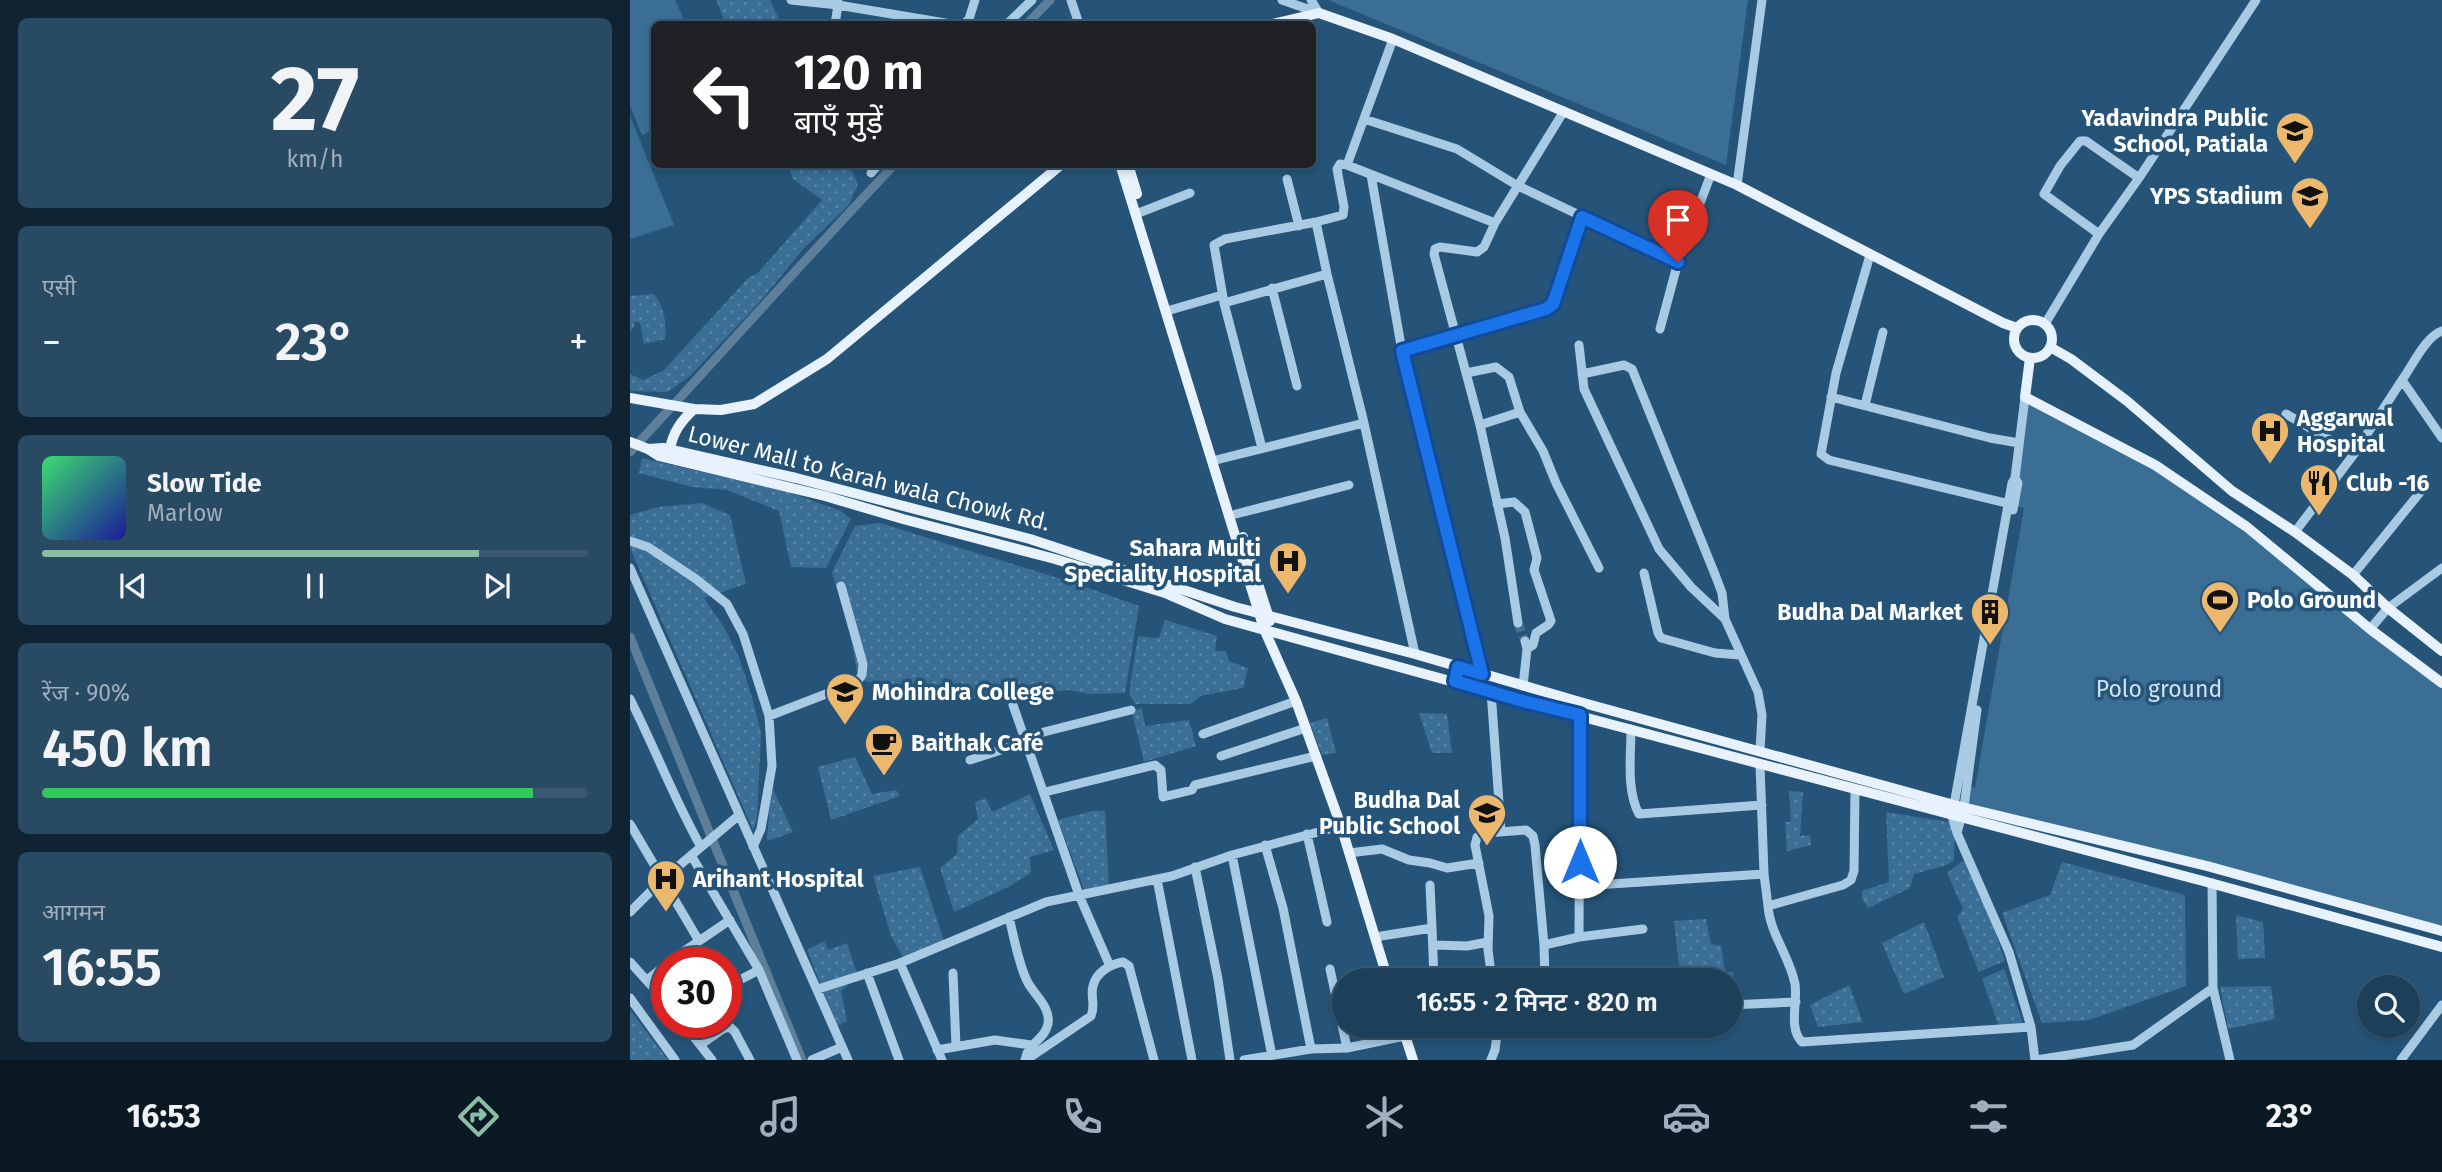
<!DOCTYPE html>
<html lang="hi">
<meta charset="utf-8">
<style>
body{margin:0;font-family:"Fira Sans","Noto Sans Devanagari",sans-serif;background:#294a63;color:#f1f3f6;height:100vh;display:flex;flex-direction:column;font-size:26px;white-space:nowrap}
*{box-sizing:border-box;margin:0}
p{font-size:23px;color:#a0afbb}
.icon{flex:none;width:38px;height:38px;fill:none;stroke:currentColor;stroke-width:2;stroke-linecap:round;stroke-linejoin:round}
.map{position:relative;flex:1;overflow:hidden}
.panel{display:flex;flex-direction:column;gap:18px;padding:18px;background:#0f2332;width:630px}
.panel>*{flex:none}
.guide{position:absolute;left:21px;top:21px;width:665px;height:147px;border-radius:10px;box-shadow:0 4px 10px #0003,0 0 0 2px #3a5870;background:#202124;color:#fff;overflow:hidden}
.buttons{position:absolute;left:1727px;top:975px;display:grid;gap:14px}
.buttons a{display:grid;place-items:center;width:63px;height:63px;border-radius:50%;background:#1c3f5a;box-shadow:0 4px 10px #0003,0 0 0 2px #3a5870;font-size:35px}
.speed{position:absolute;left:21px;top:947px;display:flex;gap:14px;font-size:35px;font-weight:700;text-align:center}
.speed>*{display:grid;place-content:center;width:91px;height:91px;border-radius:50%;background:#1c3f5a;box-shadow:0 4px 10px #0003,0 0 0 2px #3a5870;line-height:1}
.speed .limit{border:10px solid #d22;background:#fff;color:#111}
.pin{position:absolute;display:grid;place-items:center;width:60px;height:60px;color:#fff;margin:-72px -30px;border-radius:50% 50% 50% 0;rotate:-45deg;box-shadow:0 0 7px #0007}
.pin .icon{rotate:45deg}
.me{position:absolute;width:77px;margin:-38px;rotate:0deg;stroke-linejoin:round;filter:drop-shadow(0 0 5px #0008)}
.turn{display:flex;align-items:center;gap:24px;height:147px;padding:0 28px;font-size:32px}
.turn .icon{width:91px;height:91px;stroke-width:2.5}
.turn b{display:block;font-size:49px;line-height:60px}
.big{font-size:52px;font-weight:600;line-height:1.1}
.panel .widget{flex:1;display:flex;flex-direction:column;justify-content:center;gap:10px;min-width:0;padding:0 24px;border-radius:10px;background:#294a63}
.panel .dial{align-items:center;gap:0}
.dial b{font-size:91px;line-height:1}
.song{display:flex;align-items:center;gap:21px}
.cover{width:84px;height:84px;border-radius:10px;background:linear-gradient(135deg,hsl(140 70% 55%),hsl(240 70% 35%))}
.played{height:7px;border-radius:4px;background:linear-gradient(90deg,#8abfa5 80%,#3a5870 80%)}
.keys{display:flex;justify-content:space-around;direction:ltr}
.heat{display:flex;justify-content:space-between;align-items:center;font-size:38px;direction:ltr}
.charge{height:10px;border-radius:5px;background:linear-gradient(90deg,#34c759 90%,#3a5870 0)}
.trip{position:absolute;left:702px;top:968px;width:410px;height:70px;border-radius:35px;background:#1c3f5a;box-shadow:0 4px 10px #0003,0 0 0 2px #3a5870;font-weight:600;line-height:70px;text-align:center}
.dock{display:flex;height:112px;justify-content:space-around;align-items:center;background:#0b1924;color:#a0afbb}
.dock .icon{width:49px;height:49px}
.dock .selected{color:#8abfa5}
.dock b{font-size:32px;color:#f1f3f6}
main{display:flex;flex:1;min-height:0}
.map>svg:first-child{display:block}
.grass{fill:url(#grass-dots)}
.green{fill:#3a6e95}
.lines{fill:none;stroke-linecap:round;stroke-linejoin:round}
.canal{stroke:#5d7f99;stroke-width:9}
.minor-tunnel{stroke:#476e8c;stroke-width:9;stroke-dasharray:9 4.5;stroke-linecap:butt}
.minor{stroke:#a8cae3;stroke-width:9}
.major{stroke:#e7f2fc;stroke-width:10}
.route-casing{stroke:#114b97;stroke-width:18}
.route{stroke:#1a73e8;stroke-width:12}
.labels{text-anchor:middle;stroke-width:7;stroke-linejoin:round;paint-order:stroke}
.poi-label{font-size:23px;font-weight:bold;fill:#fff;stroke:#265478;text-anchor:start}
.street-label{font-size:23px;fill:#fff;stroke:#265478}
.park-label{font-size:23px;fill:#cbe2f3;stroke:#265478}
</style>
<main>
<section class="panel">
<div class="widget dial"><b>27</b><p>km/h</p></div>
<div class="widget"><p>एसी</p>
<div class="heat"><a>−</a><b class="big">23°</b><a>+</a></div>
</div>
<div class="widget">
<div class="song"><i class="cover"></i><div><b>Slow Tide</b><p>Marlow</p></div></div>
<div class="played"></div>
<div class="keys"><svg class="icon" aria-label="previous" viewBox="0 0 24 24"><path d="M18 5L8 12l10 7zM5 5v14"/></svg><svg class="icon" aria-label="pause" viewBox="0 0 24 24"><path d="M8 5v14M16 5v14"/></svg><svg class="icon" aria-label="next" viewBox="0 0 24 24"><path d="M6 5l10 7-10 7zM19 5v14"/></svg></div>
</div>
<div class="widget"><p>रेंज · 90%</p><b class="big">450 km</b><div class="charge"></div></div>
<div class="widget"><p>आगमन</p><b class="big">16:55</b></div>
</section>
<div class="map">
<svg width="1812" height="1060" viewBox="0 0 1812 1060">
<defs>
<pattern id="grass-dots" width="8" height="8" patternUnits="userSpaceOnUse" patternTransform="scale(1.75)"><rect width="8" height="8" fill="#3a6e95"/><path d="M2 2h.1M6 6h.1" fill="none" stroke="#5884a5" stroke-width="1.8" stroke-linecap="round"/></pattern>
</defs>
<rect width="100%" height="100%" fill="#265478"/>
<path class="grass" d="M86,0H140L151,24H96Z
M158,165H219L228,184L219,205L174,248L128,304L61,375L38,392L0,391V374L13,380L33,371L119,277L127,274L192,200L163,179Z
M24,294C34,307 37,323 35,339L14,344L10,323L5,321L4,327L0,332V296Z
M12,458L158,492L211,511L221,519L196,568L161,567L149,511L97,490L62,487L9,473Z
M72,503L100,515L116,584L74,598L95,629L109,657L122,697L131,733L127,819L123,830L0,548V515L28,507Z
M250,523L444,583L509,606L495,693L459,694L439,690L361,699L295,697L228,679L221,636L202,572L225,526Z
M535,620L587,636L585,651H596L599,661L618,668L613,688L570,696L561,704H505L499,693L508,636L529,638Z
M512,708L515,726L559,720L566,746L514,762L502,712Z
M789,713L817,714L822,753H802Z
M697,718L706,753L692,755L680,723Z
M225,757L242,794L266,790L270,796L201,820L188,767Z
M141,785L163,832L137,841Z
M1159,791L1173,792L1170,836L1180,835L1181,845L1157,851L1155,822H1161Z
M400,794L424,850L400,857L401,873L376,888L324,912L310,868L327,854L328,836L348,819L345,802L356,798L362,812Z
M463,811H475L479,887L455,892L428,820Z
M1256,812L1325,823L1324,860L1317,865L1284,874L1280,888L1238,908L1232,899V891L1259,882Z
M1334,860L1356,906L1375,961L1349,972L1327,917L1333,909L1317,873Z
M1432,862L1555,895L1556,986L1459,1020L1412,1023L1372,913L1420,895Z
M290,867L314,941L275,961L261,936L243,876Z
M1606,915L1633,922L1635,958L1608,959Z
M1076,919L1081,944L1091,946L1095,972H1103V997H1099V980H1094L1087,968L1050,974L1044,921Z
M1294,922L1314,977L1274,994L1252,943Z
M194,941L198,950L217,943L228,976L211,991L217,1021L207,1026L177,950Z
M1374,969L1393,1023L1369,1027L1352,979Z
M1219,985L1233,1022L1188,1027L1180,1005Z
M1641,986L1645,1019L1598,1029L1590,987Z
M0,1010L38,1060H0Z"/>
<path class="green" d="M0,0H45L56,24H24V130L12,135L0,106Z
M698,0H1118L1096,165Z
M0,116L44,225L0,239Z
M1394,401L1525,465L1617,527L1740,629L1812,678V926L1331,813L1338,786L1345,788L1394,508L1376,504Z"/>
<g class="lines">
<path class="canal" d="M397,24L420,0
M0,452C89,356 175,259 265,164
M0,637L172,1060"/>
<path class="minor-tunnel" d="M888,623L895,641"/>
<path class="minor" d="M161,0L208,5V2
M441,0L449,24
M652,0L689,13
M681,0L689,13
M205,24L208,5L321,24
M334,24L339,19L345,0
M377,24L402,0
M734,119L827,149L888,186L1048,262
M717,165L865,223L934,111
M241,173L249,164
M741,175L772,351L852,674
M657,179L669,226
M1107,185L1132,0
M506,214L560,193
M686,222L697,274L734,423L785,654
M865,223L854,247L847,252L810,247L805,249L804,254L850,425L875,538L888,623
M1469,234L1414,194L1430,166L1450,141H1456L1509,178
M1240,255L1206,373L1191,454L1199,460L1384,505
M642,288L667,386
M594,303L697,274
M537,311L592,295
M1415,324L1469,234L1509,178L1626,0
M1030,329L1048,262L1081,174
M949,345L954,389L1029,549L1061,587L1095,619
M772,351L916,309L923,304L952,217
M836,373L866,367L879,377L890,412L913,451L926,483L969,568
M952,374L994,365L1002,369L1086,577L1092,593L1095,619L1128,692L1132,715L1130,751
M1772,380C1783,365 1795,337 1812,331
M1201,397L1360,438L1389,443
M1395,397L1385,478L1382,483L1322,816L1327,833L1379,952L1401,1027
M1235,405L1253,332
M1656,414L1724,454
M850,425L890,412
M632,448L594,303L584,245L595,239L686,222L713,215L714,207L707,169L710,164L717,165L763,39
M582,461L734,423
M867,504L884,502L895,512L907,558L904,570L921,621L918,625L906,633L903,645L897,649
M1383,510L1388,483L1385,478
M606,514L719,485
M1665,532L1724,454L1772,380L1812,438
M0,541L18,547L66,579L97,604L113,634L139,716L142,766L131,829L123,847
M0,568L218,1060
M1014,573L1028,633L1031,638L1085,653L1110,655
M1723,575L1796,485
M1740,629L1758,608L1812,568
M893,686L897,649L895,641
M861,691L871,831
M0,699C25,748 44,799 71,847
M383,705L449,895L479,964
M139,716L227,682L232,675L233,664L211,586
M1001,729C1001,755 996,790 1009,814L1132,805
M573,734L666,701
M394,737L501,710
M591,756L676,728
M340,760L396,742
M1130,765L1134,874L1138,906L1213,885L1221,880L1224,871L1225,790
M415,792L525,765L531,770L533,797L562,790L565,785L686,756
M0,824L69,941
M1327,833L1334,807L1347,710
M677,834L697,922
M635,845L653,908L681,1049
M719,853L752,849L779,860L800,863L817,868L849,863
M61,855L129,970L167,1060
M602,855L642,1056
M565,867L588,979L600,1060
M527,879L562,1060
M1582,883L1583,988L1600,1060
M950,886L1134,874
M1138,906C1140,934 1160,957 1165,984C1168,1002 1158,1028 1172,1042L1401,1027L1405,1060
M0,912L33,879L108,816
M379,917C384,938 388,962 397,981C404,995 421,1007 418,1024C414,1041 398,1042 395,1060
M802,928L804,980
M745,937L802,928L800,885
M949,937L950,715
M804,945L837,946L858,942
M914,945L949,937L1013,929
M0,962L37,1003
M38,962L100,920
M270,963L312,1060
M700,969L717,1048
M237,973L269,1060
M323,973L326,1047
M17,980L37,964
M862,980L858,950L859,916L845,845L847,837L856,833L896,830L903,836L905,845L914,945L915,980
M96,987L129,970
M188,989L270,963L416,902L542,876L602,855L711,826
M0,998L45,1060
M1099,1005L1166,1002
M52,1022L82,1060
M70,1045L93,1029L100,1027L105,1032L120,1060
M307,1050L365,1040L401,1045
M182,1060L212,1047
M396,1060L461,1016C466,1005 460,997 463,986C466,972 481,964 493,962L499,966L524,1060
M614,1060L681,1049L717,1048L775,1036L850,1026
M861,1060L865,1050L868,1026
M1406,1060L1503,1045L1583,988
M1771,1060L1812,1005"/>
<path class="major" d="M642,24L689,13L763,39L1107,185L1373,323L1387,328
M490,164L634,629L666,701L711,826L758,980
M498,164L507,194
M1384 339a19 19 0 1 1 38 0a19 19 0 1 1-38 0Z
M1420,347L1441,359L1497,401L1602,491L1665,532L1723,575L1758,608L1812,651
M1400,358L1395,397L1525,465L1617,527L1740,629L1812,683
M0,398L64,409L91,410L124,404L197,359L432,164
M0,442L18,449L33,448L166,478L400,539L605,607L785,654L950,702L1324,805L1577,866L1812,931
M18,449L29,456L195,496L273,519L425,559L535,593L595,619L889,700L1573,881L1812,947
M40,449C43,432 51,421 64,409
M613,537L640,621
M772,1026L783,1060"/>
</g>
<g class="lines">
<g class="route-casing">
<path id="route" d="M950,862V715L889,700L825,681L828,667L852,674L772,351L916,309L923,304L952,217L1048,262"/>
</g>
<use href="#route" class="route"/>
</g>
<defs>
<g id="school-pin" transform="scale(2.0125)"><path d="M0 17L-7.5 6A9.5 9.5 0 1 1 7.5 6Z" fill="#ebb86e" stroke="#265478"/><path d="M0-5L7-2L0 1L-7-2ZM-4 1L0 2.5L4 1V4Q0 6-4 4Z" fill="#111"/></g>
<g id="hospital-pin" transform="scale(2.0125)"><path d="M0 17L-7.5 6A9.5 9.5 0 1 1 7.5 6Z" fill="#ebb86e" stroke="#265478"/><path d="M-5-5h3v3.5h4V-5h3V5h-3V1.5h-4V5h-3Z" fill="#111"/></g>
<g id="restaurant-pin" transform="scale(2.0125)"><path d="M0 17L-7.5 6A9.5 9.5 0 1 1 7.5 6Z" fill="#ebb86e" stroke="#265478"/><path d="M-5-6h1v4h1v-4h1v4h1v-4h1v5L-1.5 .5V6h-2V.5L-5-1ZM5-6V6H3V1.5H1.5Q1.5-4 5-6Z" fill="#111"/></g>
<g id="stadium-pin" transform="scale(2.0125)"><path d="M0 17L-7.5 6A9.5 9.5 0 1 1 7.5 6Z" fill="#ebb86e" stroke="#265478"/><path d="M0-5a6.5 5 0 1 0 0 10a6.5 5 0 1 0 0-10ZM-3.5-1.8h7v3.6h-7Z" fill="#111"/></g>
<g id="building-pin" transform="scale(2.0125)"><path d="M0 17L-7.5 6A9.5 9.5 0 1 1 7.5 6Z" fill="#ebb86e" stroke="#265478"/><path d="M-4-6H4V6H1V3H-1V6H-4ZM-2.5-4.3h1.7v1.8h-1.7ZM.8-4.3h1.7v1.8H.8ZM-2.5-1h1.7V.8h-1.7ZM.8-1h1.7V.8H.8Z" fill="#111"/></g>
<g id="university-pin" transform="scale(2.0125)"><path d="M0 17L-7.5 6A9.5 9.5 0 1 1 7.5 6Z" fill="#ebb86e" stroke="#265478"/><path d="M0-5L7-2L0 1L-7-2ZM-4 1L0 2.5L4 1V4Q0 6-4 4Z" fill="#111"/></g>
<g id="cafe-pin" transform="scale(2.0125)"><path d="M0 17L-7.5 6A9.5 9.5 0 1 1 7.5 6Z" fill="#ebb86e" stroke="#265478"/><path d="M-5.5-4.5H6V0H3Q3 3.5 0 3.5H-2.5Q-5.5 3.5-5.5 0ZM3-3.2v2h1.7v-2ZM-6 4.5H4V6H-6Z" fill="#111"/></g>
</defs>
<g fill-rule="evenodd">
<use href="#school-pin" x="1665" y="131"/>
<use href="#school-pin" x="1680" y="196"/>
<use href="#hospital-pin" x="1640" y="431"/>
<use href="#restaurant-pin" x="1689" y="483"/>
<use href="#hospital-pin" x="658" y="561"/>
<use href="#stadium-pin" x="1590" y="600"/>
<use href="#building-pin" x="1360" y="612"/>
<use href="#university-pin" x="215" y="692"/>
<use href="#cafe-pin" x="254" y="743"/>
<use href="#school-pin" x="857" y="813"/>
<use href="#hospital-pin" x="36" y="879"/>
</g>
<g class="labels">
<g class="poi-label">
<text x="1638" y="126" text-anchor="end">Yadavindra Public<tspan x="1638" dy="26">School, Patiala</tspan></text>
<text x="1653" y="204" text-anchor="end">YPS Stadium</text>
<text x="1667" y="426">Aggarwal<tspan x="1667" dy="26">Hospital</tspan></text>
<text x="1716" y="491">Club -16</text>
<text x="631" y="556" text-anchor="end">Sahara Multi<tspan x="631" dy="26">Speciality Hospital</tspan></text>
<text x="1617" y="608">Polo Ground</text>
<text x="1333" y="620" text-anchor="end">Budha Dal Market</text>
<text x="242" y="700">Mohindra College</text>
<text x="281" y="751">Baithak Café</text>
<text x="830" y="808" text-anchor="end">Budha Dal<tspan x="830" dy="26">Public School</tspan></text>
<text x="63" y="887">Arihant Hospital</text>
</g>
<g class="street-label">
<text transform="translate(239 478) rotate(14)" y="8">Lower Mall to Karah wala Chowk Rd.</text>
</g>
<g class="park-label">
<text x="1529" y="697">Polo ground</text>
</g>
</g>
</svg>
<div class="buttons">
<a><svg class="icon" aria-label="search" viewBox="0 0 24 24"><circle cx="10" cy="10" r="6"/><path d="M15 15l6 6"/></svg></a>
</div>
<div class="speed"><div class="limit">30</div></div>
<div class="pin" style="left:1048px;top:262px;background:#d93025"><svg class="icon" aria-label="arrive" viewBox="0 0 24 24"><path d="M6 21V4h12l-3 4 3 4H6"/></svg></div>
<svg class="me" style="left:950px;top:862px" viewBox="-20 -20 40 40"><circle r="19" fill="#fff"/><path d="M0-13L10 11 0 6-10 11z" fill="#1a73e8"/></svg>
<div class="trip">16:55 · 2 मिनट · 820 m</div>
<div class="guide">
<div class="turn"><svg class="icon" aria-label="left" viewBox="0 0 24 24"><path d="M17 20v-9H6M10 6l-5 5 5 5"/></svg><div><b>120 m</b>बाएँ मुड़ें</div></div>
</div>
</div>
</main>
<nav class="dock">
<b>16:53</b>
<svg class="icon selected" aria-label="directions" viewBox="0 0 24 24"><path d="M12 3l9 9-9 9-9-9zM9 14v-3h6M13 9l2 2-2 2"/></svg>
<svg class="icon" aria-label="music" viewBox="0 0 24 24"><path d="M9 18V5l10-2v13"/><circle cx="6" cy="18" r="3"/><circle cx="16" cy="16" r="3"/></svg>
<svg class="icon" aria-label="phone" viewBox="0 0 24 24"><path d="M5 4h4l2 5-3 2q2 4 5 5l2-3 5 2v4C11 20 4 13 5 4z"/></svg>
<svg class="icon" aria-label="climate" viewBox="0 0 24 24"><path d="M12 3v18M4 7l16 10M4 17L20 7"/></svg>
<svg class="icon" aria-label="car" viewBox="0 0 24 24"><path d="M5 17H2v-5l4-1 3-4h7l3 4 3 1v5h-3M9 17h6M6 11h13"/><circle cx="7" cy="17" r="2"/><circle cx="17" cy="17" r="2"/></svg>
<svg class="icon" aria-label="filters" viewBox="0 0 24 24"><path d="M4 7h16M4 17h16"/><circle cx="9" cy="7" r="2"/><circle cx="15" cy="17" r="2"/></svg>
<b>23°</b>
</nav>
